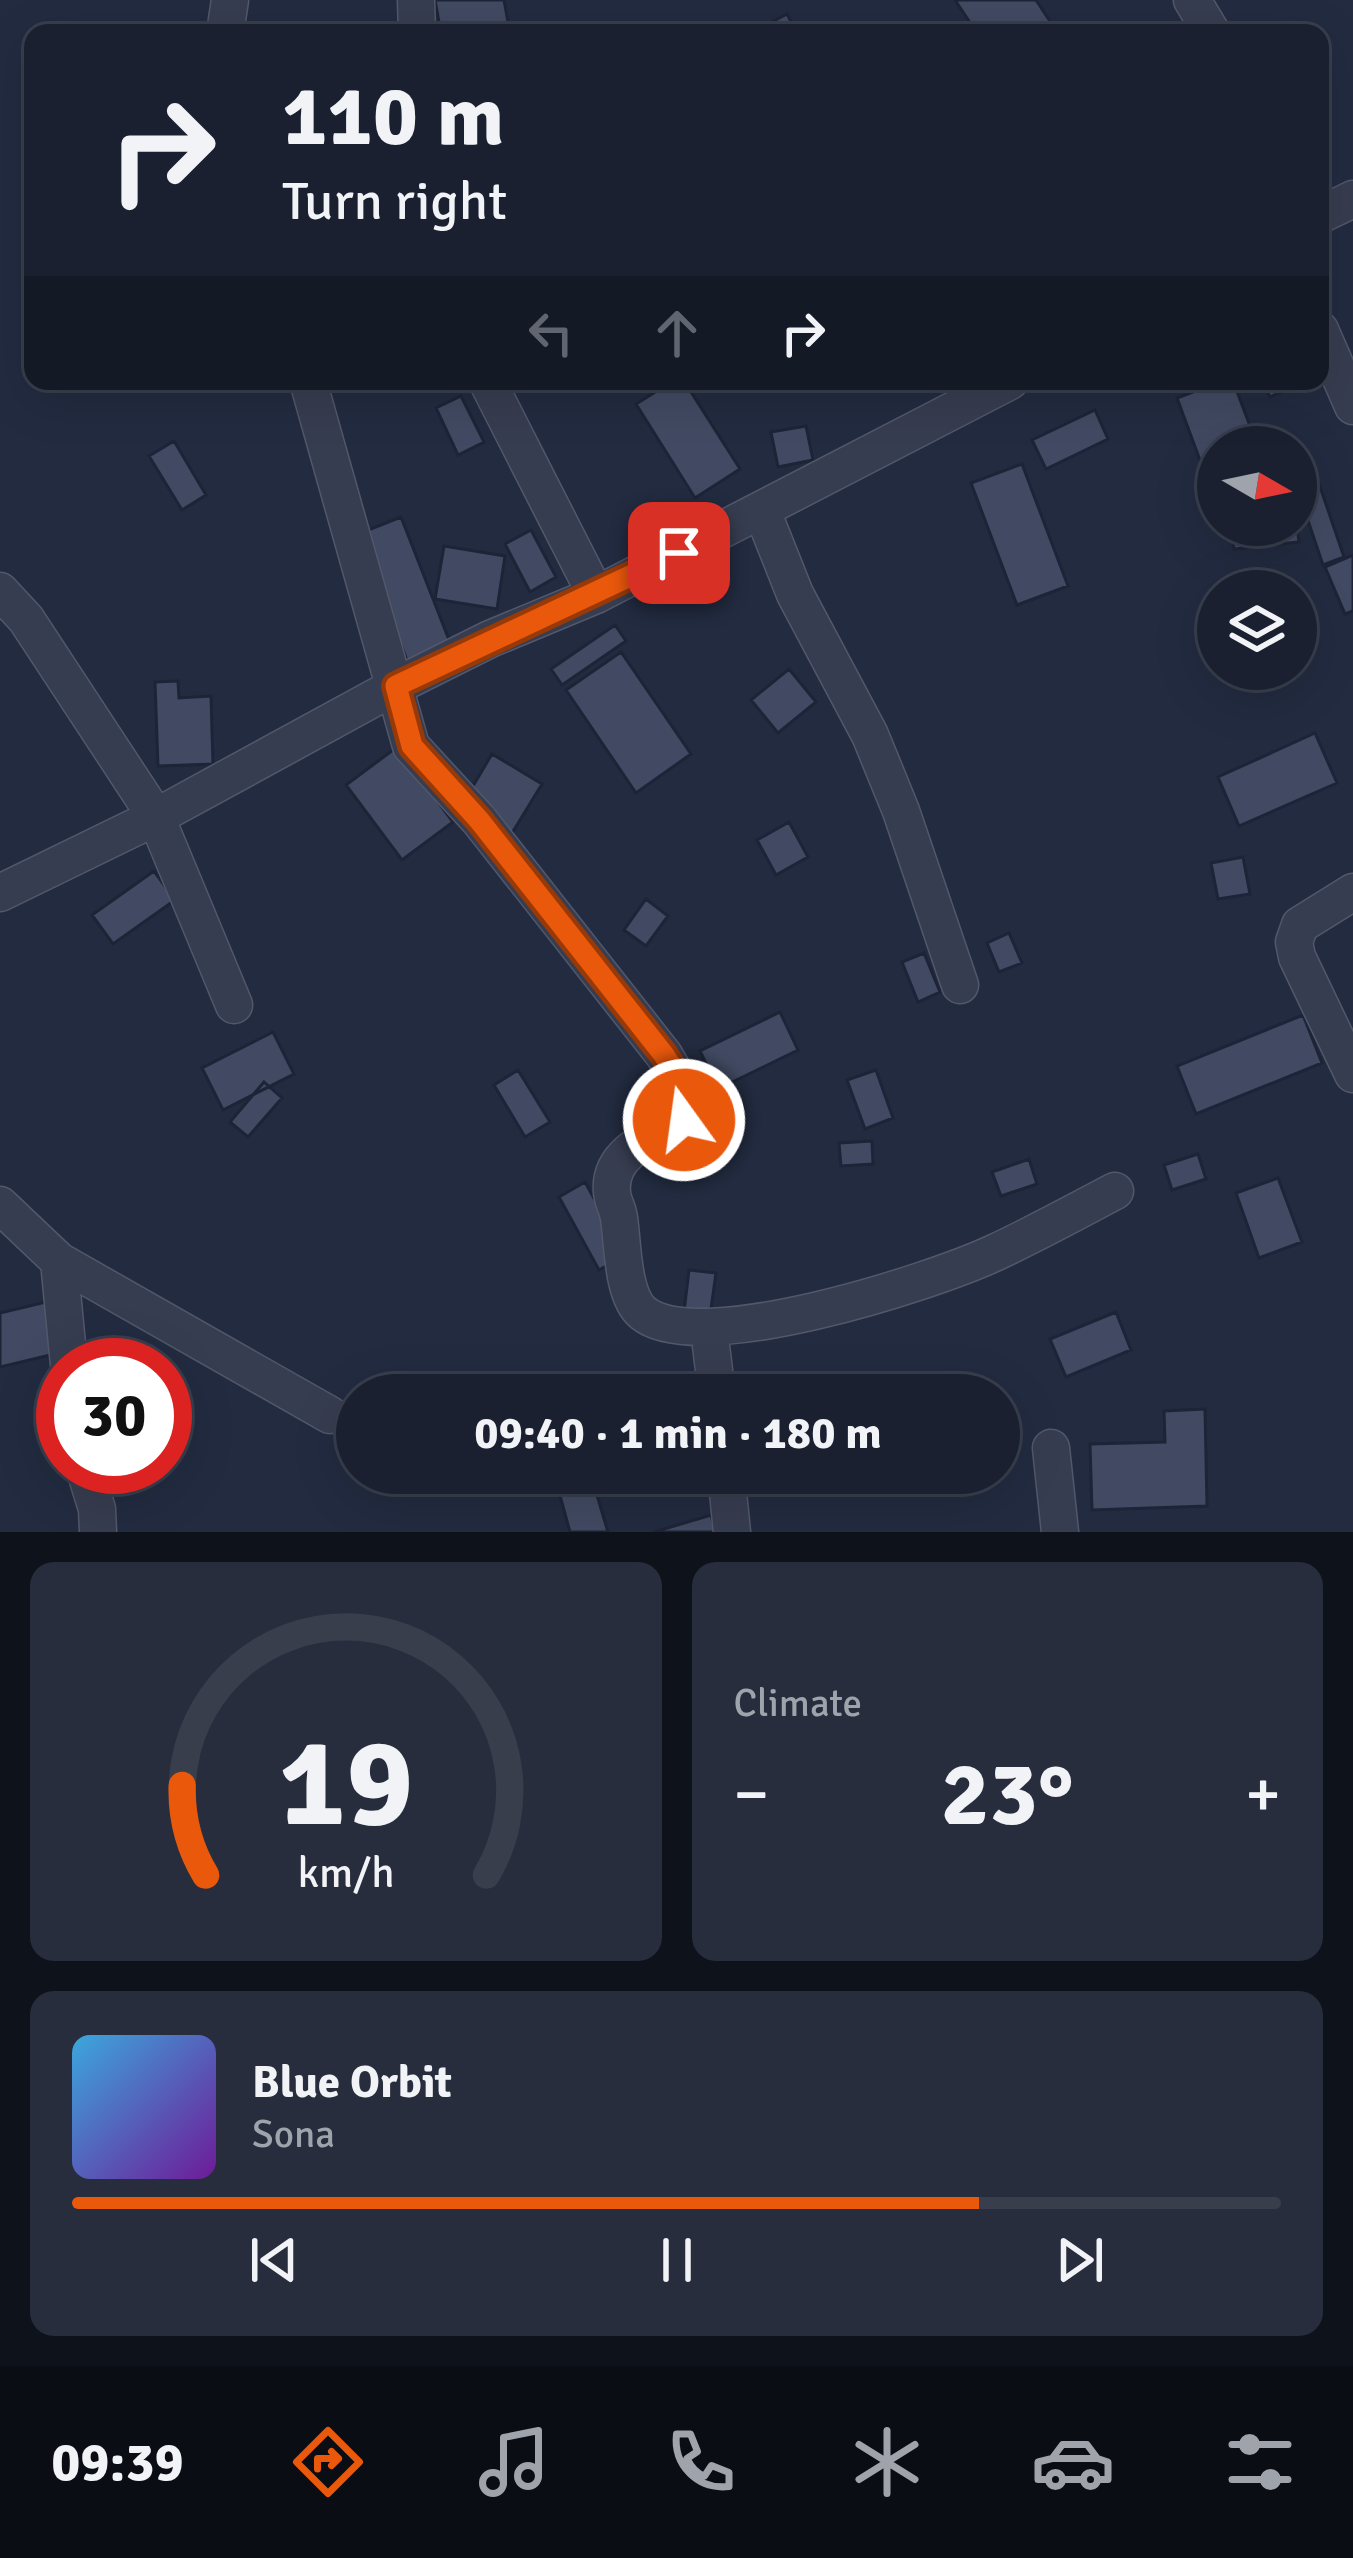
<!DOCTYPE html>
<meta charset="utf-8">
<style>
body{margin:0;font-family:Signika,sans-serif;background:#272d3c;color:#f1f3f6;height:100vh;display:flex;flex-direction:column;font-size:45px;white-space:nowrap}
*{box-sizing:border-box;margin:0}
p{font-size:39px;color:#9fa3ab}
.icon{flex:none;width:66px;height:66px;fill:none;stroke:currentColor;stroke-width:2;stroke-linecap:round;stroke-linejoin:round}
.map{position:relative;height:1532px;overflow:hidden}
.drawer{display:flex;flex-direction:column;gap:30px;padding:30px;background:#0e121a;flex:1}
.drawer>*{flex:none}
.banner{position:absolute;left:24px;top:24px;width:1305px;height:366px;border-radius:24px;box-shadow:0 12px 48px #0002,0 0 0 3px #383e4c;background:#1a2030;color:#f1f3f6;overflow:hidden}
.needle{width:78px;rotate:99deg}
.fabs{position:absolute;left:1197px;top:426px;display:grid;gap:24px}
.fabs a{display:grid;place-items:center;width:120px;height:120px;border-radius:50%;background:#1a2030;box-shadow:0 12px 48px #0002,0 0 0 3px #383e4c;font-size:60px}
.speed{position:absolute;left:36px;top:1338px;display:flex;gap:24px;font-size:60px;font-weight:700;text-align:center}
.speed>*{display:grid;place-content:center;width:156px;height:156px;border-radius:50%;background:#1a2030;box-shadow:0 12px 48px #0002,0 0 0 3px #383e4c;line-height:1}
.speed .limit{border:18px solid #d22;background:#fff;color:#111}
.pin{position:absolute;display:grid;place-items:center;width:102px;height:102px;color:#fff;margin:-51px;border-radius:24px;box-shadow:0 6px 18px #0006}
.me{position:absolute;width:132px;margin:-66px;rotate:346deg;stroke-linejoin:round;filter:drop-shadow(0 0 9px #0008)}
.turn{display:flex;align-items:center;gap:42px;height:252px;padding:0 60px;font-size:54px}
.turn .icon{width:156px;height:156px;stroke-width:2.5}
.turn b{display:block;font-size:84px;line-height:102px}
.lanes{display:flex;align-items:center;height:114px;padding:0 60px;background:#0003;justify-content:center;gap:60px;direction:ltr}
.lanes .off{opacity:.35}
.big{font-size:90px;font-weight:800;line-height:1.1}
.drawer .widget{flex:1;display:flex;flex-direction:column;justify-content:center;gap:18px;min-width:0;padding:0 42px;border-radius:24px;background:#272d3c}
.drawer .dial{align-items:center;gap:0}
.dial svg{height:312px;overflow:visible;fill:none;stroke:#383e4c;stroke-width:7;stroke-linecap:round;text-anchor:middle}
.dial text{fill:#f1f3f6;stroke:none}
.song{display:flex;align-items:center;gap:36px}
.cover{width:144px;height:144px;border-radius:18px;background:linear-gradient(135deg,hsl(200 70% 55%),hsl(280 70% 35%))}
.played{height:12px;border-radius:6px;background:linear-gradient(90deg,#ea580c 75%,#383e4c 75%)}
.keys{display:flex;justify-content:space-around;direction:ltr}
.heat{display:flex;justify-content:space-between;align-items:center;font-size:66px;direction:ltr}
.drawer .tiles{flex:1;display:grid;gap:30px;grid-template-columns:1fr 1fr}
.widget:last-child{grid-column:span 2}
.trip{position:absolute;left:336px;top:1374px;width:684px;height:120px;border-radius:60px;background:#1a2030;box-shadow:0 12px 48px #0002,0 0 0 3px #383e4c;font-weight:800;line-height:120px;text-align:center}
.dock{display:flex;height:192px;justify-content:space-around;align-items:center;background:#0a0d13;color:#9fa3ab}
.dock .icon{width:84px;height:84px}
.dock .on{color:#ea580c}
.dock b{font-size:54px;color:#f1f3f6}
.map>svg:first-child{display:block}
.building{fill:#414a62;stroke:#1e2437;stroke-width:3}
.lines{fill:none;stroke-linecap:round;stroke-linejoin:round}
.minor-casing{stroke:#52586b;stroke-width:39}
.minor{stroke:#373d50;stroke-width:36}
.route-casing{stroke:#983908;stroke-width:30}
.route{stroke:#ea580c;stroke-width:21}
</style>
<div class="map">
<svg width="1353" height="1532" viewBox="0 0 1353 1532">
<rect width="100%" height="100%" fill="#222b40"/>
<path class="building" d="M435,0H504L510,33H441Z
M955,0H1036L1055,29L1049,33H977Z
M787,14L797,33H751Z
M673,381H684L740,469L695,498L636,404Z
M1222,381H1233L1258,447H1218V509L1177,398Z
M1263,381H1306L1270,397Z
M461,396L484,442L458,455L436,408Z
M1095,410L1108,439L1046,469L1032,440Z
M806,426L813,460L778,467L771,432Z
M174,441L206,495L182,510L149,456Z
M1022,464L1068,586L1017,605L971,483Z
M1316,475L1344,557L1323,565L1296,485V482Z
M401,517L451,645L408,663L358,534Z
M1296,518L1299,542L1234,549L1231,525H1296Z
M531,530L556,577L530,592L505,544Z
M444,546L505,556L497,609L435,599Z
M1353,555V611L1345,614L1325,567Z
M615,625L626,641L562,685L551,669Z
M621,652L691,754L636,793L566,690Z
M789,669L816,702L778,733L751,700Z
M178,681L179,698L211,696L213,764L158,766L155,682Z
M1315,733L1337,783L1239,826L1218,777Z
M397,747L453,822L402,860L346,785Z
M492,754L542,784L509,838L460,808Z
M789,822L808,857L776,875L757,840Z
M1243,857L1250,894L1218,899L1211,863Z
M154,871L175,900L113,944L92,915Z
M646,899L668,916L646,946L624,930Z
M1009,933L1022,963L999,972L987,943Z
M924,953L940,992L918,1002L902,962Z
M780,1012L798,1050L718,1089L700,1051Z
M1303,1015L1322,1063L1196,1114L1177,1066Z
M273,1032L294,1074L223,1110L202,1068Z
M518,1070L550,1122L525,1137L494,1085Z
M876,1070L893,1118L865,1129L847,1080Z
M264,1082L282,1098L248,1137L230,1122Z
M872,1141L873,1164L841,1166L839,1143Z
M1198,1154L1206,1179L1172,1190L1164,1165Z
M1029,1159L1037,1184L1001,1196L992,1172Z
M1278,1178L1302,1242L1259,1258L1236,1193Z
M585,1182L625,1255L599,1270L559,1197Z
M689,1270L716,1273L709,1323L683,1320Z
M54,1300L67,1351L0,1367V1313Z
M1116,1312L1131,1350L1066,1377L1050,1339Z
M1205,1409L1207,1506L1092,1510L1090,1444L1165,1442L1164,1411Z
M498,1473H528L532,1486L506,1495Z
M593,1482L608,1532H570L559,1492Z
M711,1515L716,1532H654Z"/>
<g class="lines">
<g class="minor-casing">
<path id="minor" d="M416,0L417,33
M1192,0L1212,33
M225,33L230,0
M1320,215L1353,199
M1320,330L1353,406
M308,381L411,746L479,820L664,1055C678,1078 689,1093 684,1120C655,1136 608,1151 612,1192C612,1200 618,1209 619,1218C623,1244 622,1296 643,1313C698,1358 932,1282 994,1253C1035,1234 1075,1212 1115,1191
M487,381L596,595
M762,511L795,594L870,735L901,811L960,985
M0,591L26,619L156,817L234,1005
M1353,892L1300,925L1294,942L1297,957L1353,1074
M0,893L156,817L396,686L490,639L596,595L1010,381
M0,1205L59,1261L330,1415
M59,1261L69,1365
M709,1329L717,1395
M1051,1448L1060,1532
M84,1467L97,1509L98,1532
M726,1473L732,1532"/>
</g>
<use href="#minor" class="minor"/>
</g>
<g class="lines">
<g class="route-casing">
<path id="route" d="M679,553L396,686L412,746L479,820L664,1055C678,1078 689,1093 684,1120"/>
</g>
<use href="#route" class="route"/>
</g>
</svg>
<div class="fabs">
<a><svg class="needle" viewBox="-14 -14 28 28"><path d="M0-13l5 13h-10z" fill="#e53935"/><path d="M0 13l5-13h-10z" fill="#9fa3ab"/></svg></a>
<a><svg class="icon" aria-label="layers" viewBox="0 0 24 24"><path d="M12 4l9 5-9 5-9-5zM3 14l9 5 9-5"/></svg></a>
</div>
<div class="speed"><div class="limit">30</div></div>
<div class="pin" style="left:679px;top:553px;background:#d93025"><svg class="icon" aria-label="arrive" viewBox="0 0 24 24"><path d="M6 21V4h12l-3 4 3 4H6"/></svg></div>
<svg class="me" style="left:684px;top:1120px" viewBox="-20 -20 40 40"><circle r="17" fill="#ea580c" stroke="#fff" stroke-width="3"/><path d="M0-11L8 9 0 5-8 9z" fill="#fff"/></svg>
<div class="trip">09:40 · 1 min · 180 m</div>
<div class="banner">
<div class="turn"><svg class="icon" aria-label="right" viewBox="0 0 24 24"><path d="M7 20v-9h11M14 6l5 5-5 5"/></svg><div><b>110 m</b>Turn right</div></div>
<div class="lanes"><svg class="icon off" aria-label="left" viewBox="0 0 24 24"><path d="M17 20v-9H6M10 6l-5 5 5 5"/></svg><svg class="icon off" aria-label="ahead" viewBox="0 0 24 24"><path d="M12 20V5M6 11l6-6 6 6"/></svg><svg class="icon" aria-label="right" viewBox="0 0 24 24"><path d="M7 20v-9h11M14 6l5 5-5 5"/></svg></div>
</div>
</div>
<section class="drawer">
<div class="tiles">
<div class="widget dial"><svg viewBox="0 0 100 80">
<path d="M14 69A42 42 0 1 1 86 69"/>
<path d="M14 69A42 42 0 0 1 8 46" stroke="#ea580c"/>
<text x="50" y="56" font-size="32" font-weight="700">19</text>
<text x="50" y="72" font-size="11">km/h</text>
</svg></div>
<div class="widget"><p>Climate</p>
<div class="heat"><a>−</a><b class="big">23°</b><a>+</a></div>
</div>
<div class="widget">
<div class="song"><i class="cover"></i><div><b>Blue Orbit</b><p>Sona</p></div></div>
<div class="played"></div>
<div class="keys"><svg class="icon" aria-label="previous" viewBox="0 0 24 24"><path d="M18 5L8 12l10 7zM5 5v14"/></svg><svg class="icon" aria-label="pause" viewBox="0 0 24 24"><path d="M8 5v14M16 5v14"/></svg><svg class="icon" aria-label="next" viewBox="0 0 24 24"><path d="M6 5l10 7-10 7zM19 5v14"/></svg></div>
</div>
</div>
</section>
<nav class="dock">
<b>09:39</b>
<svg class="icon on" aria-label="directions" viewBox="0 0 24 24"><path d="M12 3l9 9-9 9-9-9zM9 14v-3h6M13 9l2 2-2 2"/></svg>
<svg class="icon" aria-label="music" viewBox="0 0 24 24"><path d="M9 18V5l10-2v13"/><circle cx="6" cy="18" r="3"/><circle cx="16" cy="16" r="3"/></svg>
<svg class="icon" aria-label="phone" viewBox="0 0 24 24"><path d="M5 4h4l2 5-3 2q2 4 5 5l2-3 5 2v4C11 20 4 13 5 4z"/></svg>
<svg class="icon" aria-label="climate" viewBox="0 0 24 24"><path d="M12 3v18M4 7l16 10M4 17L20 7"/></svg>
<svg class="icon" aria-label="car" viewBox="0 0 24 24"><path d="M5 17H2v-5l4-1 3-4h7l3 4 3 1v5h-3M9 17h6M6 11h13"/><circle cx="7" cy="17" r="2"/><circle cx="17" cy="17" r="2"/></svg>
<svg class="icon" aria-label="filters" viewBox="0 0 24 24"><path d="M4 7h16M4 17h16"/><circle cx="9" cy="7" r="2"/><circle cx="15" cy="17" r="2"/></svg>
</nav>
